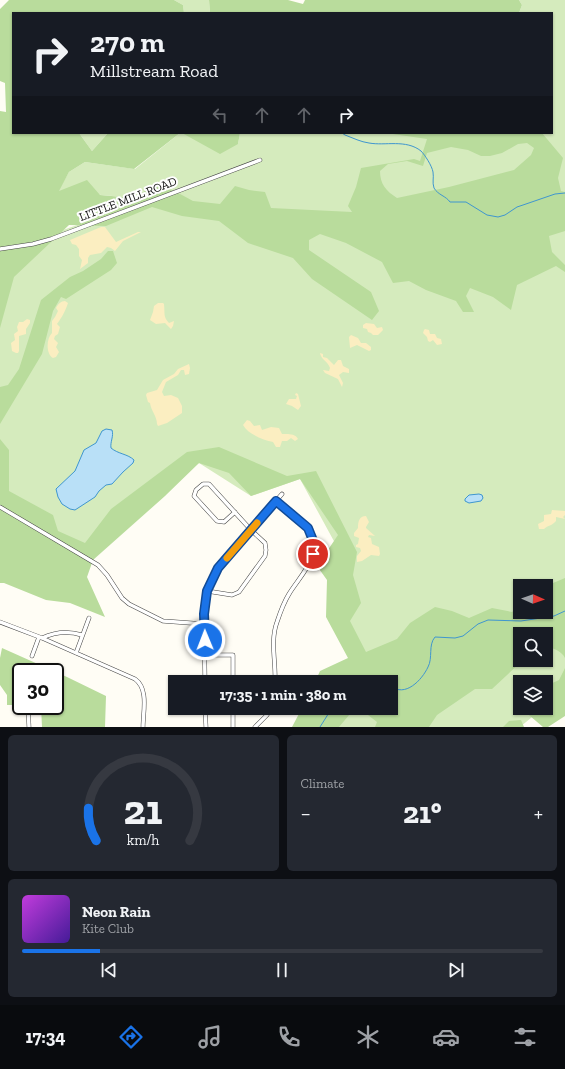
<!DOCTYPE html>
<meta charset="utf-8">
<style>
body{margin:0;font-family:"Zilla Slab",serif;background:#242831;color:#f1f3f6;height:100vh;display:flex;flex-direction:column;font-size:15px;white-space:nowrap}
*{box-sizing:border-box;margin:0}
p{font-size:13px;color:#9ea1a6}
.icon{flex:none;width:22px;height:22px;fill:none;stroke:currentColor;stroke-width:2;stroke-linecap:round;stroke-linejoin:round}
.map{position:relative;height:727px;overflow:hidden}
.drawer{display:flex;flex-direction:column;gap:8px;padding:8px;background:#0d0f14;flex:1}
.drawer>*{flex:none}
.hud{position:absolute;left:12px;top:12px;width:541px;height:122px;border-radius:0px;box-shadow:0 1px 3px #0004;background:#171b24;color:#f1f3f6;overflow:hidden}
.needle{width:26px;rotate:92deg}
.tools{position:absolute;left:513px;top:579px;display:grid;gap:8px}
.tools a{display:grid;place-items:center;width:40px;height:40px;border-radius:0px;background:#171b24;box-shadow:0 1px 3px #0004;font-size:20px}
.speed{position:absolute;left:12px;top:663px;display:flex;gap:8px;font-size:20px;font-weight:700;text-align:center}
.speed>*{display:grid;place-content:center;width:52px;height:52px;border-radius:50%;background:#171b24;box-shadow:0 1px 3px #0004;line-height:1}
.speed .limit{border:2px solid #111;border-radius:6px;background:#fff;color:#111}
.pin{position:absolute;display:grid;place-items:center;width:34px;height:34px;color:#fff;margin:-17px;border:2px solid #fff;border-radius:50%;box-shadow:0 1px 4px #0007}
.me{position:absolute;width:44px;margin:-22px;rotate:359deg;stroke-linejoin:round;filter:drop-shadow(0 0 3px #0008)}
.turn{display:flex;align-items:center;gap:14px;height:84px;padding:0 12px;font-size:18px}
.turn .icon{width:52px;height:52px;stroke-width:2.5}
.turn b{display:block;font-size:28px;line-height:34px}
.lanes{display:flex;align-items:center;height:38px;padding:0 12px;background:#0003;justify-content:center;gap:20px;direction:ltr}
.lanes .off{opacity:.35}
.big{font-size:30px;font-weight:700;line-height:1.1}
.drawer .widget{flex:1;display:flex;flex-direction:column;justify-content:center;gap:6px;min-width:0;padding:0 14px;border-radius:6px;background:#242831}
.drawer .dial{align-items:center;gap:0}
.dial svg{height:104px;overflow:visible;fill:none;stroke:#363941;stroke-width:7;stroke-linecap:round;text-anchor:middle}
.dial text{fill:#f1f3f6;stroke:none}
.song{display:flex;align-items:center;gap:12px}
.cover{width:48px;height:48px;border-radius:6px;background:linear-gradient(135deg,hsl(290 70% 55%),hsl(260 70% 35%))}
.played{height:4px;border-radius:2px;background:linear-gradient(90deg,#1a73e8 15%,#363941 15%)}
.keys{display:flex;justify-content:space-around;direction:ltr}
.heat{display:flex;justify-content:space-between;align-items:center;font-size:22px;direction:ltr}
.drawer .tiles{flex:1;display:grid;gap:8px;grid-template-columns:1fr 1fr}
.widget:last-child{grid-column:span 2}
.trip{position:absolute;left:168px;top:675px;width:230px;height:40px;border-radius:0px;background:#171b24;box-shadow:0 1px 3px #0004;font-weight:700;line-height:40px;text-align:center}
.tabs{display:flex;height:64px;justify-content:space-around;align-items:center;background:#090b0e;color:#9ea1a6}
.tabs .icon{width:28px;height:28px}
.tabs .current{color:#1a73e8}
.tabs b{font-size:18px;color:#f1f3f6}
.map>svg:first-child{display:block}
.green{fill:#d5ebbd;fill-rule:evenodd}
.forest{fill:#b9dc9c;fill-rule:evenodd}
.sand{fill:#fbeec1}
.water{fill:#b9e0f7;stroke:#3f96cf}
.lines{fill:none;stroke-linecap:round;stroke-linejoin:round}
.stream{stroke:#3f96cf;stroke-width:1}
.minor-casing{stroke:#444;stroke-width:4.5}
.minor{stroke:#fff;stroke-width:3.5}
.route-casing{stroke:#114b97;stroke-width:10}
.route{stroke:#1a73e8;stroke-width:7}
.slow{stroke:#f59e0b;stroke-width:7}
.labels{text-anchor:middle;stroke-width:4;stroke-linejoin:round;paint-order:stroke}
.street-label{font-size:12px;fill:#111;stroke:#fff}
</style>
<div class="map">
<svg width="565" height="727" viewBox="0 0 565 727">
<rect width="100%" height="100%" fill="#fffdf5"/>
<path class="green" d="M174,0H209L210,13H184L183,5Z
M519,0H565V678L546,705V682H520V708H543L520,727H317L330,708H391V682L357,666L336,609L341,554L300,479L251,496L199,463L59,569L0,487V281L63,230L175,191L158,182L134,198L58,191L69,172L85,162L135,169L180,133L238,144L240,133H552V13H519L522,5ZM520,586H546V612H520ZM520,634H546V660H520Z
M79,133H108L92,151Z"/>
<path class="forest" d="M9,0H174L183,5L184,13H13V133H79L92,151L108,133H180L134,169L85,162L69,172L59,191L87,180L100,195L134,198L158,182L193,201L220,204L235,186L249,190L265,192L271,208L352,212L348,206L356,187L361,168L414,159L420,161L427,139L386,133H542L563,158L558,178L561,191L565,192V231L549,236L552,252L565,265V272L556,266L517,285L511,310L493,297L470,288L466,296L474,312H463L456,301L426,290L409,281L393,283L382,262L346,243L320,234L309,240V250L371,292L379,311L372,320L312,279L293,258L248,243L219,221L182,216L152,207L106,226L69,225L14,277L0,328V111L6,112L5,83L0,81V9ZM527,143L534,148L531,155L514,170L449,187L397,198C386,191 380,184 380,171L388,164L407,161L423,166L427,153L451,147L468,150L481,156H490L502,153L518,144Z
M209,0H288L303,4L305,0H519L522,5L519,13H210Z
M182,133H240L238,144L220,154Z
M108,251H113L117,263L111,270L66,299L61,297L53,311L42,354L0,424V387L8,385L19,369L41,300L70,277L83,271L101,259Z
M0,439L9,450V491L53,515L58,531L85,543L111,509L187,452L219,447L287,476L316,471L357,552L353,575L361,603L350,621L366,652L397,639L410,623L435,607L452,611L469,618L492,608L512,612L520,606V612H546V586L565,578V658C562,652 553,647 546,648V634H520V660H523L492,689H475L437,715L429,727H375L377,722L359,708H391V682H315L320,671L348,658L326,617L327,580L317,566L338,535L300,479L251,496L229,473L199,463L165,496L93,560L87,577L105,617L70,603L46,600L4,583H0Z
M2,648L67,677L106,696L105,727H42L41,706H55V672H21V705H7V695L0,685V658Z
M565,668V716L548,727H543L523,710L522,708H546V686L559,680Z
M302,708H355L339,727H292Z
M521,720L524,727H503L509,721Z"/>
<path class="sand" d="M101,227H105L116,242L138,232H141L123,241L115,251L111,248L107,247L101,253L90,255L88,258V263L80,269L82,260L79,256V249L76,245L72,244L70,240Z
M65,301L68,303C65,312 62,317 57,324L60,327L58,334L55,336L54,339L58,343L56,347L59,352L56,357L53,358C46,354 46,339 52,333V321L55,317L58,311L56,308C58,304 61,301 65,301Z
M158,303H163L164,304C165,313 163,317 169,323L174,321L173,326L171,329L165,323L156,324L150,320L153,312L154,306Z
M27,319L30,320V323L26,329V334L19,336V351L18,353H16L12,351L11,343L15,340L14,334L18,331L17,327L19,322H23Z
M366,323L374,324L377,328L382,327L383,330L378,335H373L371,333L368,332L367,329L363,328V325Z
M425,329L429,330L430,334H435L437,338L441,339L442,344L437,345L433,340L430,342L428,341L427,337L423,333L424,330Z
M351,335L358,338L361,343H366L371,347V350L369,351L357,345L350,348L349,337Z
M320,353L323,354V357L327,358L334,365L338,360H341L343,366L349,369V373L343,372L339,375L343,383L342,387L338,379L325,373L323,370L329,371L330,368C328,361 321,360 320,353Z
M189,364L190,368L189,374L185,375L184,370H181L178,375L166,382L162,392L164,396L171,395L178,398L182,406V413L167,423L158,426L157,424C157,416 151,411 150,403L148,402L146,395L147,393L157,390L163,380L174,374L178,369Z
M296,393L298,394L301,406L298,410L292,406L286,404L289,399H296L297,396L295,395Z
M247,420L250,421L254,426L260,425L262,430L271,427L279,428L282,434C287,434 295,433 298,439L295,441L291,438L287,441H282L280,447H276L273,442C263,440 248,434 243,425Z
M552,510L565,511V515L563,517L565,519L556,517V521C552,526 548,525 544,529H539L538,524L544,521V515L551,514Z
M366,516L369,522L366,527V528L375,536L369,535L368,537L371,538L372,544L379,547L380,554L379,556L371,555L362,561L357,562V556L361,551L360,548L356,547V545L358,544L359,538L354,536V533L358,528C358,522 359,516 366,516Z"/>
<path class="water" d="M106,429L112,430C114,436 110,442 111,448C118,454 128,454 134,460L133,463L123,472L112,484L106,485L99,491L95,497L75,510L70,509L62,504L58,497L56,489L75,471L84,450L96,443L102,431Z
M479,494L482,495L483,498L481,501L469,503L465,501V499L469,495Z"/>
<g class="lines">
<path class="stream" d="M342,133L345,135C353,138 361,142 369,143C385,146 406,139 421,151C425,155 432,166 433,172C434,178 432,182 434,188C438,195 446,196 450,202H466L487,215L498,217L505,215L517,207L523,205L555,194L565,193
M348,682C355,675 365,680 374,682
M378,682H387
M391,686C405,698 422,680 428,667C433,658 428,645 435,637L455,638L463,636L478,624L488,620L521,621L554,616L565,611
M320,727L332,708"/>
<g class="minor-casing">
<path id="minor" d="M0,249L33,244L51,239L260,160
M0,507L98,565L107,575L122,598L129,604L163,621L204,624
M207,591L232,595L239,592L265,556L266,550L265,543L251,530L209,484H203L196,490L194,496L217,521L224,522L235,512
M0,622L42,638L135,679C149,689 143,712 143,727
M42,638C55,632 69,631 82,635
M76,653L89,618
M205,655H233V682
M32,656L39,637
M205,682L204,614L207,591L218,568L282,494
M275,682C276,662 270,641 277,622C280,613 284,602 289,594C301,574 325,554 308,529C303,522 284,508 276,501
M28,706L29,727
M205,708L206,727
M233,708V727
M255,727L267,715L270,708"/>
</g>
<use href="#minor" class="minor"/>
</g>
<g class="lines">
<g class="route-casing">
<path id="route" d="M205,640L204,614L207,591L218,568L276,501L308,528L314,543L313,554"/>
</g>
<use href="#route" class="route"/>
<path class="slow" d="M227,558L257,523"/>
</g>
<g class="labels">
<g class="street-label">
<text transform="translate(128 199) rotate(-21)" y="4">LITTLE MILL ROAD</text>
</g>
</g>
</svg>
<div class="tools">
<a><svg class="needle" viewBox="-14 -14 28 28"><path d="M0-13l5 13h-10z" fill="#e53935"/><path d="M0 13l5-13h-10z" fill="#9ea1a6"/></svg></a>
<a><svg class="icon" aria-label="search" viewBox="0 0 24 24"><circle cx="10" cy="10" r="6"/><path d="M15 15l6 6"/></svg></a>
<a><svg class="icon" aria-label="layers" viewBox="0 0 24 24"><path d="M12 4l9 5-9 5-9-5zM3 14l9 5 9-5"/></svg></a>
</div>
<div class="speed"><div class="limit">30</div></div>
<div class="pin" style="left:313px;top:554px;background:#d93025"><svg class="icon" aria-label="arrive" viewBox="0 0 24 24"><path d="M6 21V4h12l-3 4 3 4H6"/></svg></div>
<svg class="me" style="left:205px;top:640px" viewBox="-20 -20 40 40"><circle r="17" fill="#1a73e8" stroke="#fff" stroke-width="3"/><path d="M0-11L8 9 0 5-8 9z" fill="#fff"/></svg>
<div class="trip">17:35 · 1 min · 380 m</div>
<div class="hud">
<div class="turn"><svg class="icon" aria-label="right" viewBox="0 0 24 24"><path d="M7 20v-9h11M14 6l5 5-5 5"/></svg><div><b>270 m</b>Millstream Road</div></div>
<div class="lanes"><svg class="icon off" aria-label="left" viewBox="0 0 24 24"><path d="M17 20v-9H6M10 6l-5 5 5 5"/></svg><svg class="icon off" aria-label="ahead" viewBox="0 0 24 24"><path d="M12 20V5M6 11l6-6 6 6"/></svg><svg class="icon off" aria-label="ahead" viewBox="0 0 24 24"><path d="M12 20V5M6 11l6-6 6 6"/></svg><svg class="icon" aria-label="right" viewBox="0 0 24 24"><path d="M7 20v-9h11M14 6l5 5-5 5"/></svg></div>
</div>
</div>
<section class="drawer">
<div class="tiles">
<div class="widget dial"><svg viewBox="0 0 100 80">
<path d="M14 69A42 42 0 1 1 86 69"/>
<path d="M14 69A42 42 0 0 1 8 44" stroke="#1a73e8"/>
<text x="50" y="56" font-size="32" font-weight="700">21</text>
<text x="50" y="72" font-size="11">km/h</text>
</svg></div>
<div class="widget"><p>Climate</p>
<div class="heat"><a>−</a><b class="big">21°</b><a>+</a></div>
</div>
<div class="widget">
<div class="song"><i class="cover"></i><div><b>Neon Rain</b><p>Kite Club</p></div></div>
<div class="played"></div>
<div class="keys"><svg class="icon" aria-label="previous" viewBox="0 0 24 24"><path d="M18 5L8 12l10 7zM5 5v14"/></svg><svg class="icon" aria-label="pause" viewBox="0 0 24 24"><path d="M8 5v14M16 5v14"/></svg><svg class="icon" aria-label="next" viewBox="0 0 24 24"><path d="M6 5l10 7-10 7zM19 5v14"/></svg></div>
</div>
</div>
</section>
<nav class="tabs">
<b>17:34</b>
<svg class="icon current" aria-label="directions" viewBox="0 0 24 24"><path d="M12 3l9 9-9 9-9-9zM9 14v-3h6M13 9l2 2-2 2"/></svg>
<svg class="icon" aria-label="music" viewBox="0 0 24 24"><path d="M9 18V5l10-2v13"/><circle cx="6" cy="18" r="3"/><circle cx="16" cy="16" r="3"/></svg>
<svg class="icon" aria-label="phone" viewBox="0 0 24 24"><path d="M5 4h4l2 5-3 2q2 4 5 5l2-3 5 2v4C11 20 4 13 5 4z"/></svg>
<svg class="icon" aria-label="climate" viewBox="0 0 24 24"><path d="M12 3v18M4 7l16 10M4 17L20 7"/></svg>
<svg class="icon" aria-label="car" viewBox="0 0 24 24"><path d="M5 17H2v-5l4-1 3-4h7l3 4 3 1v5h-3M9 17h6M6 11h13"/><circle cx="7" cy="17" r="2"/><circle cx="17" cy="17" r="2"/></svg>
<svg class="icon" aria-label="filters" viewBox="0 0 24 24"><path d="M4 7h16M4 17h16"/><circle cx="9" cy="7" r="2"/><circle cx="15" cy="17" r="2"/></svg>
</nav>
